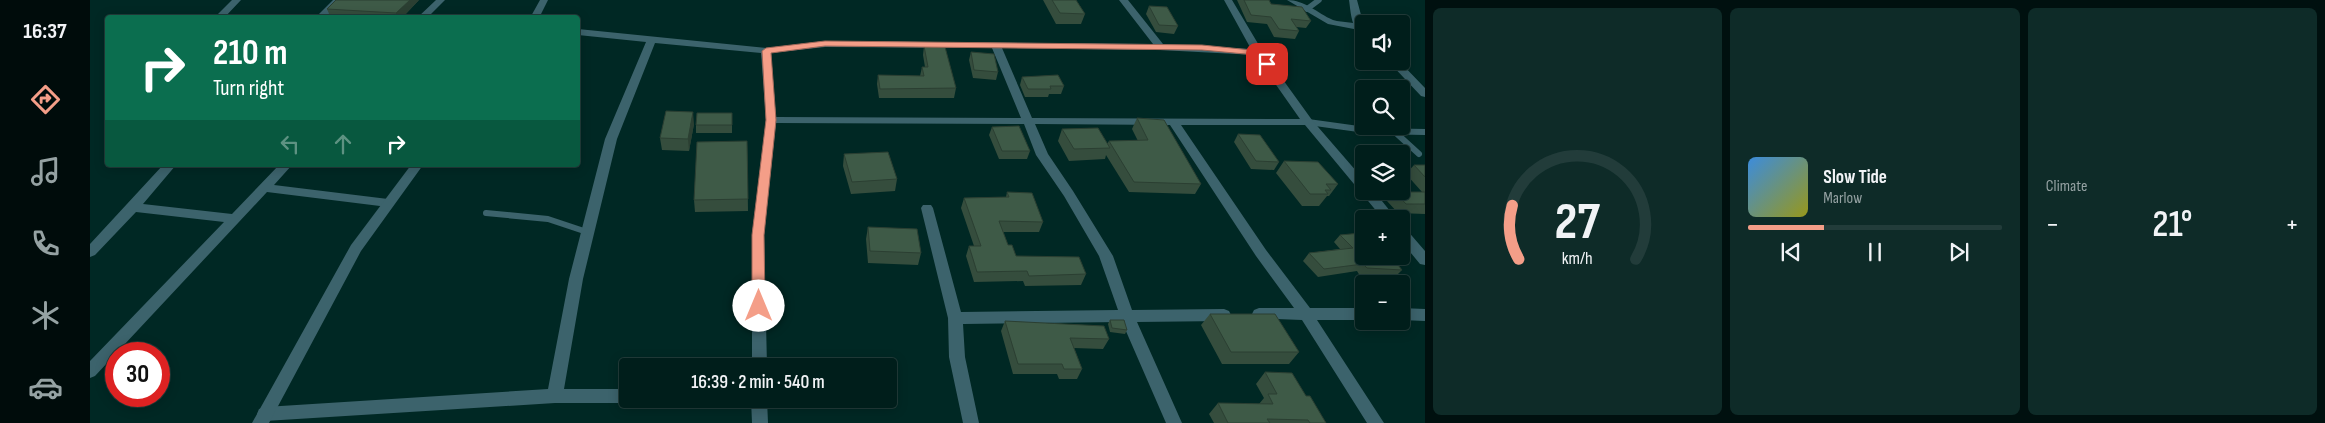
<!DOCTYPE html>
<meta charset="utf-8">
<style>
body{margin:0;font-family:"Sofia Sans Condensed",sans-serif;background:#0e2b28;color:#f1f3f6;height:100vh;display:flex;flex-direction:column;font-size:19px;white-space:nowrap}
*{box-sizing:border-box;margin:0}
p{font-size:16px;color:#95a2a3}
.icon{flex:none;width:28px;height:28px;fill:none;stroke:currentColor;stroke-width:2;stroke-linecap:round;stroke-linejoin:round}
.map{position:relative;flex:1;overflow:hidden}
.sheet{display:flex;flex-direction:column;gap:8px;padding:8px;background:#00100f;width:900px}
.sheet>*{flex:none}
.guide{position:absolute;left:15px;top:15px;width:475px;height:152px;border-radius:5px;box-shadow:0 2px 12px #0003,0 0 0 1px #223c3a;background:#0b6e4f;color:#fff;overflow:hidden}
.tools{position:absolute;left:1265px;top:15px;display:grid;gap:10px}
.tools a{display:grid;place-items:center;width:55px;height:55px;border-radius:5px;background:#001e1b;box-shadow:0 2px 12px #0003,0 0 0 1px #223c3a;font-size:25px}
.speed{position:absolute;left:15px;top:342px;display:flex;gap:10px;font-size:25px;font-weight:700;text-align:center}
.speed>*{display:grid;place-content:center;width:65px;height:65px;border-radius:50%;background:#001e1b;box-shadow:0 2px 12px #0003,0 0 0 1px #223c3a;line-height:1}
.speed .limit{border:8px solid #d22;background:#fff;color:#111}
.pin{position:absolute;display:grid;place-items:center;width:42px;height:42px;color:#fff;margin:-21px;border-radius:10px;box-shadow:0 2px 8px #0006}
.me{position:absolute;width:55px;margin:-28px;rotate:0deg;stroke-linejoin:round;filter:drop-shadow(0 0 4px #0008)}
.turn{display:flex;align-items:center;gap:18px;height:105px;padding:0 25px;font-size:22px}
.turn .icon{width:65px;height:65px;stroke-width:2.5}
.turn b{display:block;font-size:35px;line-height:42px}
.lanes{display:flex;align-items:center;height:48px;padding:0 25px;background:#0003;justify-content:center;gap:25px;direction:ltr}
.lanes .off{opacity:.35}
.big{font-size:38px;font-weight:600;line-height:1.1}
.sheet .widget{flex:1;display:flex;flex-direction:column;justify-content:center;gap:8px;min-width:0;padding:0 18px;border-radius:8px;background:#0e2b28}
.sheet .dial{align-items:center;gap:0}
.dial svg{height:130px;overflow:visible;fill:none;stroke:#223c3a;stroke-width:7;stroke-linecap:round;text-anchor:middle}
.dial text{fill:#f1f3f6;stroke:none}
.song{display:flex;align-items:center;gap:15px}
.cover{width:60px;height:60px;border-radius:8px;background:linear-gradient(135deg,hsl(210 70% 55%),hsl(60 70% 35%))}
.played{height:5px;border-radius:2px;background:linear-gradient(90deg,#f49e88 30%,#223c3a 30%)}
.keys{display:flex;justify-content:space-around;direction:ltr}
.heat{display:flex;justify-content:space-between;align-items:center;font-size:28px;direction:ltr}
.sheet .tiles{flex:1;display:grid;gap:8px;grid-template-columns:repeat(3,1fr)}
.trip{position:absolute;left:529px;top:358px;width:278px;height:50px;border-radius:5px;background:#001e1b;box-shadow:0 2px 12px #0003,0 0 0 1px #223c3a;font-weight:600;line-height:50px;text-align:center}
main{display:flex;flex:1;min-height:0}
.tab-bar{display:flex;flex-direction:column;width:90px;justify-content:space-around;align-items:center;background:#000c0b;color:#95a2a3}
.tab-bar .icon{width:35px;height:35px}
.tab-bar .current{color:#f49e88}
.tab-bar b{font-size:22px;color:#f1f3f6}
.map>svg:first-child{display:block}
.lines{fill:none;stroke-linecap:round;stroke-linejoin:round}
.service-far1{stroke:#3c636c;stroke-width:5.5}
.service{stroke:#3c636c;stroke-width:6}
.minor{fill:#3c636c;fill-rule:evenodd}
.tertiary{fill:#3c636c;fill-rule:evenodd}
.wall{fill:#354d3d}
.shaded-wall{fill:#2b3f32}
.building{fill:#3e5a47;stroke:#2b3f32}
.route{fill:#f49e88;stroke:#9f6758}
</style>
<main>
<nav class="tab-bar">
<b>16:37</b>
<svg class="icon current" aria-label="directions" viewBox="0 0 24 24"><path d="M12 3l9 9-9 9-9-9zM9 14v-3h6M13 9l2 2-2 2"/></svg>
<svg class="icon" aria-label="music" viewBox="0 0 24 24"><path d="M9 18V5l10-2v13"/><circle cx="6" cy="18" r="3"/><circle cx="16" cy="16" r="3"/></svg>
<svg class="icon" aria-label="phone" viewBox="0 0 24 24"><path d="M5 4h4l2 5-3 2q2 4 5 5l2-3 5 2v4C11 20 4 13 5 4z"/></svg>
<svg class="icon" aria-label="climate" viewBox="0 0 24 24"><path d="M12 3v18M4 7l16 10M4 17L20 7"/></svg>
<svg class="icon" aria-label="car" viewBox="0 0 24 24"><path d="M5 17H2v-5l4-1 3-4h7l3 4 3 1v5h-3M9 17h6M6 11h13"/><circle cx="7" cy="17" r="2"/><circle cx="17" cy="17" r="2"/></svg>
</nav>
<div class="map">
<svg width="1335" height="423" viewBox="0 0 1335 423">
<rect width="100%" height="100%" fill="#002824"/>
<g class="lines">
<path class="service-far1" d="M1217,9L1229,0
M1311,42L1317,40V33"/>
<path class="service" d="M1218,122L1283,131L1335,132
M1306,133L1329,154
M396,213L458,219L497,232"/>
<path class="minor" d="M142,0H151L134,18H124Z
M243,0H252L235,18H225Z
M346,0H355L337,18H327Z
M1029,0H1038L1073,44L1161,49L1134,0H1142L1173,52L1222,120L1274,180V191H1284L1304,216L1306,219H1293L1215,125H1091L1176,250L1220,308H1274V320H1227L1294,423H1277L1212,320L1164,318L1162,314L1164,310L1169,308H1204L1166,256L1080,125L945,124L958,154L983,191L1023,256L1042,310L1134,309L1139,311L1141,315L1139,319L1134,321L1047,322L1092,423H1076L1032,322L873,324L875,357L889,423H873L859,357L858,318L831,208L833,205H841L843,208L871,312L1028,310L1009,256L974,196L946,155L934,124L686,123L674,235L677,366H662V235L676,120L671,53L565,43L527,139L493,279L474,389H538V399H545L544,401L538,403H465L175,421L169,419L167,414L169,409L175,407L458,389L479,279L515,139L556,42L488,35V29L676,48L735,41L1063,44ZM735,47L902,48L931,118L686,117L681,53ZM912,48L1070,50L1165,55L1210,119L942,118Z
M1197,0C1215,0 1227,13 1243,20C1253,23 1266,21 1274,27L1269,30L1238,24Z
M73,165H86L53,204L142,214L189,165H202L184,185L298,199L304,203L298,207L177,192L5,376L0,378V361L134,222L46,212L5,255L0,257V244Z
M1311,227L1316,229L1335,251V265L1330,264L1311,241Z
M1311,308L1335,309V321L1311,320Z
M661,399H677L678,423H662Z"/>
<path class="tertiary" d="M450,0H458L449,18H440Z
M1259,0H1267L1274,26V36C1261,30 1261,13 1259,0Z
M1298,61H1309L1335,88V97L1331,96Z
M321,165H333L271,251L179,423H162L261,245Z"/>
</g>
<path class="wall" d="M329,0L312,18H262L240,16L237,9Z
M953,0H986L995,14L991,24H966Z
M1147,0H1179L1181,4L1221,21L1216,28L1206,27L1209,31L1205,39L1184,37L1177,24L1157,22Z
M1059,6L1088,26L1084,34L1066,32L1056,14Z
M834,46L866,88L864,98H789L787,84L788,75L830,76L832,67H835L833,55Z
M881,52L908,72L906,80L883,78L879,60Z
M932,77L974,86L971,94H959L958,97H935L930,85Z
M642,113V133H606V125Z
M1047,118L1111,184L1105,194L1039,192L1016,155L1015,159L979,161L968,141L972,129L1017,144L1019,141H1048L1042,129Z
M604,124L599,151L572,150L570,138Z
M902,127L940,151L937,159H909L899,135Z
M1148,134L1189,162L1184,170L1161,169L1144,142Z
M657,141L658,211L605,212L604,200Z
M754,154L807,179L805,191L761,194L753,166Z
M1194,161L1248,184L1239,196H1237L1229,206H1212L1186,173Z
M1324,165H1335V214L1308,213L1297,201L1305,192H1332L1316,174Z
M917,192L953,222L949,232H913L918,245L926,256L996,274L991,285L935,286L933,281L884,282L876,256L879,246H884L871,208L874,198L916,197Z
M778,227L831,253L828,265L778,263L776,239Z
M1250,235L1274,256L1312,270L1304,278L1270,276L1267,271L1228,277L1213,261L1219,253L1250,249L1244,242Z
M1120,314L1209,352L1199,364H1132L1111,325Z
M1020,320L1037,330L1035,334L1020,332L1018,324Z
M915,321L1019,339L1013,349L984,348L992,369L987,379H969L967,374H923L911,331Z
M1175,372L1216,396L1236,423H1124L1119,414L1128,403L1169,404L1174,398L1166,384Z"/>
<path class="shaded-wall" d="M320,0H329L312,18H307L306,13Z
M603,112L604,124L599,151L598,139Z"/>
<path class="building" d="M246,0H320L306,13L237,9Z
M962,0H986L995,14L970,13Z
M1154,0H1179L1181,4L1212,7L1221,21L1201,19L1209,31L1189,29L1181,17L1161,15Z
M1059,6L1077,7L1088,26L1069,25Z
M834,46L855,47L866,88L790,89L788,75L834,76L832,67H838Z
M881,52L904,54L908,72L884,70Z
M968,75L974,86H960L961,89H938L932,77Z
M576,111L603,112L598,139L570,138Z
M607,113H642V125H606Z
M1047,118L1074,120L1111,184L1044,182L1019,141L1058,140Z
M929,126L940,151H912L902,127Z
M1008,128L1020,148L984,149L972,129Z
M1148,134L1170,135L1189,162L1166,161Z
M657,141L658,199L604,200L607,142Z
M798,152L807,179L762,182L754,154Z
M1194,161L1228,162L1248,184H1236L1241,190H1235L1238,194H1220Z
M1324,165H1335V177Z
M917,192L942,193L953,222L909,221L918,245H922L926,256L989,257L996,274L939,276L937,271L887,272L879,246H891L874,198L919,197Z
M1305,192H1335V204H1316Z
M778,227L827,229L831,253L780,251Z
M1271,233L1274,236V256H1301L1312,270L1277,268L1273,264L1234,269L1219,253L1263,248L1250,235Z
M1120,314H1185L1209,352H1141Z
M1020,320H1034L1037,330L1022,328Z
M915,321L1014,326L1019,339L980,338L992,369H974L972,364H928Z
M1175,372L1202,373L1216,396H1220L1236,423H1220L1218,420L1177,419L1180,423H1138L1128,403L1183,404L1178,394H1187Z"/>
<path class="route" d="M735,41L1112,45L1171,51L1181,64L1173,66L1166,55L1112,50L735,46L681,53L686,120L674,235L675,306L669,311L662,306V235L676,120L672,51L676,48Z"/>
</svg>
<div class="tools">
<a><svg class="icon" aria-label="sound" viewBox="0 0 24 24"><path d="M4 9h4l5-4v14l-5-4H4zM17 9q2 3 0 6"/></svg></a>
<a><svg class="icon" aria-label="search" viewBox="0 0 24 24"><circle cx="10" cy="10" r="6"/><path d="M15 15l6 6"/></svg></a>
<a><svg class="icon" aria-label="layers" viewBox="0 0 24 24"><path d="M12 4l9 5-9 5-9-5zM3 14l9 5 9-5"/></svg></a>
<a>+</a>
<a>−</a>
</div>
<div class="speed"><div class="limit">30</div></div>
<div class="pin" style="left:1177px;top:64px;background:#d93025"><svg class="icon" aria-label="arrive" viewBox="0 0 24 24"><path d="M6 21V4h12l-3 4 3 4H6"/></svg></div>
<svg class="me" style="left:669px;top:306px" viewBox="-20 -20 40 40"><circle r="19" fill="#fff"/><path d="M0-13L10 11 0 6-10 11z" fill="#f49e88"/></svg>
<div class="trip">16:39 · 2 min · 540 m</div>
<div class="guide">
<div class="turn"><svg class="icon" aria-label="right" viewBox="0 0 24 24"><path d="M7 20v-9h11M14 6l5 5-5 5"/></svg><div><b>210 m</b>Turn right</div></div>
<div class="lanes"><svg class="icon off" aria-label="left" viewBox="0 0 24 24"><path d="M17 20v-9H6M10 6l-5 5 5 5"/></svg><svg class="icon off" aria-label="ahead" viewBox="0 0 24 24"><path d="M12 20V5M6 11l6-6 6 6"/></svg><svg class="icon" aria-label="right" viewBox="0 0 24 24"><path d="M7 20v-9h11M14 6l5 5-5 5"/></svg></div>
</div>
</div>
<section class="sheet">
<div class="tiles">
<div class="widget dial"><svg viewBox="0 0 100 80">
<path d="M14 69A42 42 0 1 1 86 69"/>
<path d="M14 69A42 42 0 0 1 10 36" stroke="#f49e88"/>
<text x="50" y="56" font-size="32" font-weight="700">27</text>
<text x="50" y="72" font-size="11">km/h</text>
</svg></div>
<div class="widget">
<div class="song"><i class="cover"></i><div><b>Slow Tide</b><p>Marlow</p></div></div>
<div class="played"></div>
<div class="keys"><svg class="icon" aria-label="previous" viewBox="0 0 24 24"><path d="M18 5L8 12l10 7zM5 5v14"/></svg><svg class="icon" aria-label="pause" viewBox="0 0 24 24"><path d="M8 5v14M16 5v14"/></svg><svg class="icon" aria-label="next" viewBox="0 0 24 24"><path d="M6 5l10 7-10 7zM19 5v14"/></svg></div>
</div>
<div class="widget"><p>Climate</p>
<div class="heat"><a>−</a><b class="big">21°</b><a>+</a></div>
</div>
</div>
</section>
</main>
